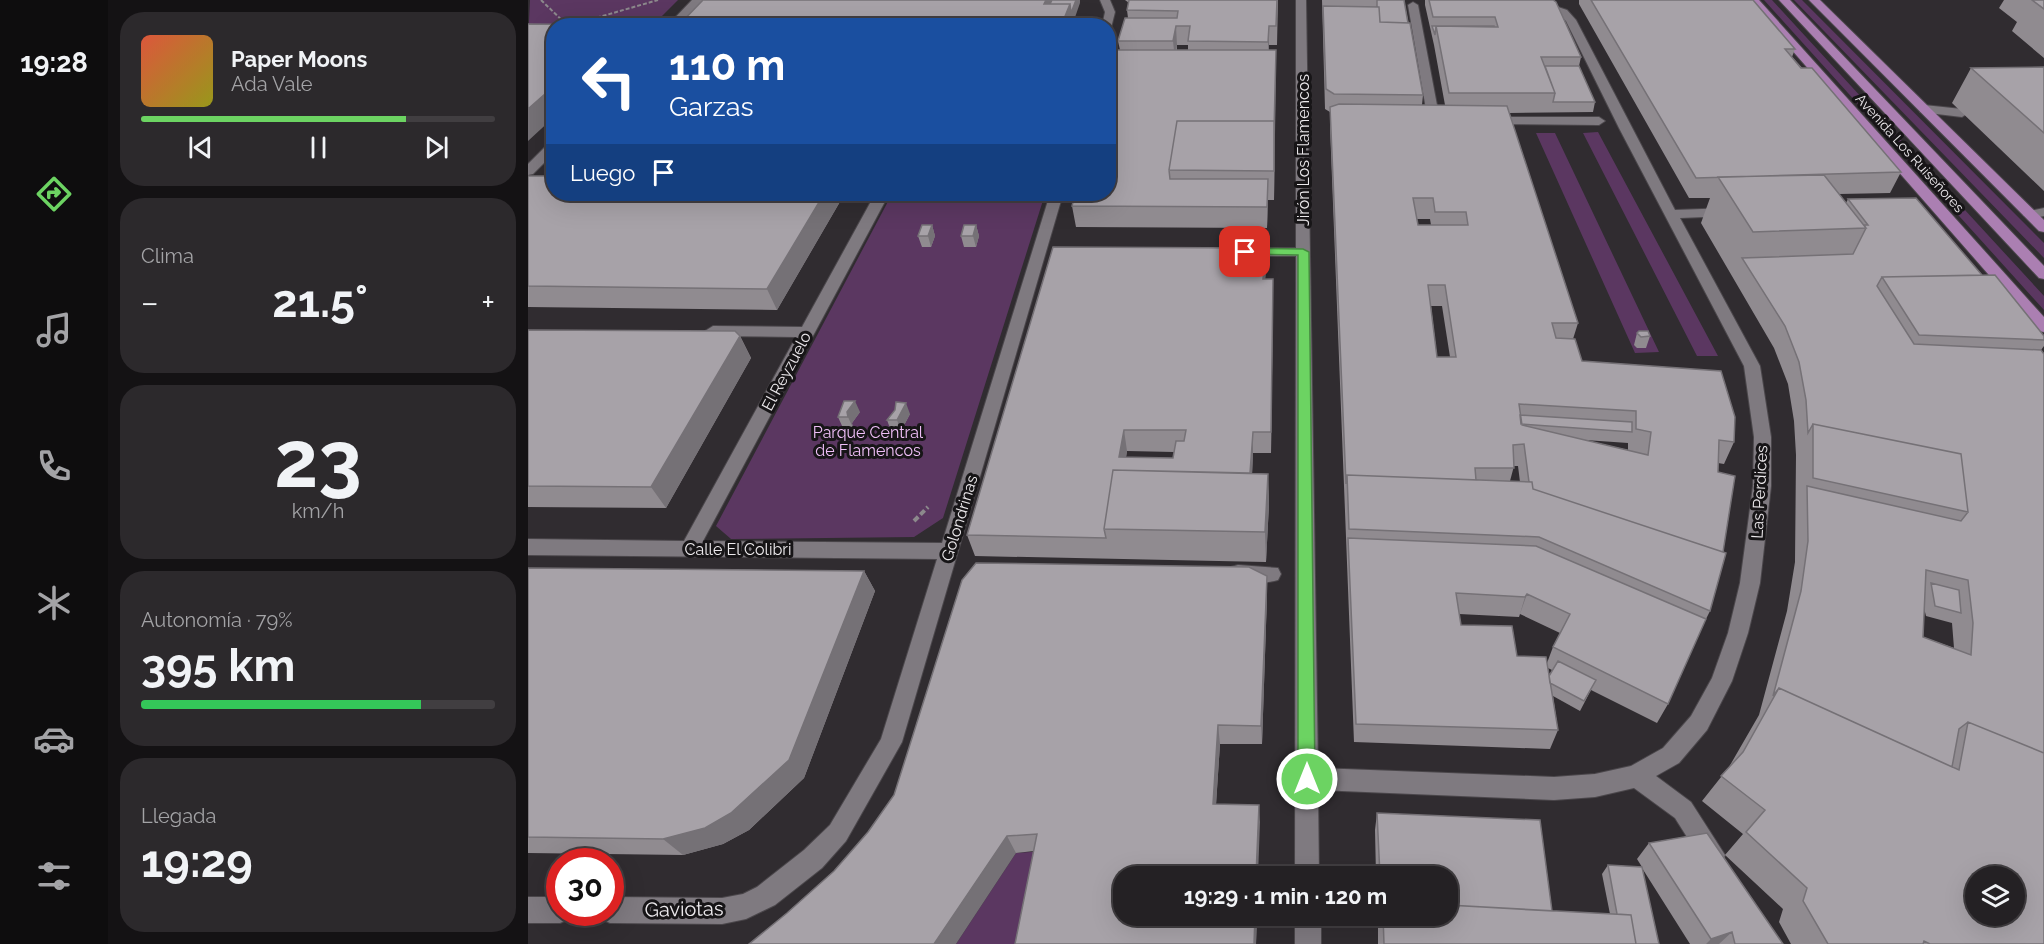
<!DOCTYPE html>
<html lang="es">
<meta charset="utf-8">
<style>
body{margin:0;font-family:Raleway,sans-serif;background:#2c292c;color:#f1f3f6;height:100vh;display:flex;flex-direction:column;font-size:22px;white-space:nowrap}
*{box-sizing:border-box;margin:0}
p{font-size:20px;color:#a3a3a6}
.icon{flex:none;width:33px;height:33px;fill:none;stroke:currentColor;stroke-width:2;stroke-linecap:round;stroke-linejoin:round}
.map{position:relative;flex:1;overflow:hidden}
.side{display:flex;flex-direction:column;gap:12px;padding:12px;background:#141214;width:420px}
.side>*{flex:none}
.guide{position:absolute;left:18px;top:18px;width:570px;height:183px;border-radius:24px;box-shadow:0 6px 24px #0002,0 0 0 2px #413e41;background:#1a4fa0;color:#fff;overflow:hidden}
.controls{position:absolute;left:1437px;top:866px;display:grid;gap:12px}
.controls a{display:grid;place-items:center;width:60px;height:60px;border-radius:50%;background:#242124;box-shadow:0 6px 24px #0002,0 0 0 2px #413e41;font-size:30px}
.speed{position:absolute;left:18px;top:848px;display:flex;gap:12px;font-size:30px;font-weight:700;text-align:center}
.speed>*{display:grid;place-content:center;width:78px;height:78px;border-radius:50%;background:#242124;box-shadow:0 6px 24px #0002,0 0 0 2px #413e41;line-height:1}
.speed .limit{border:9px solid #d22;background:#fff;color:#111}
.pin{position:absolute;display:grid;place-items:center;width:51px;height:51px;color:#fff;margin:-26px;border-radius:12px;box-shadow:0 3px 9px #0006}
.me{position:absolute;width:66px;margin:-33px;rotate:0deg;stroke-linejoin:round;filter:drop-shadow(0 0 4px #0008)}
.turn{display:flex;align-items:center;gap:21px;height:126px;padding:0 24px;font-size:27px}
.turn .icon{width:78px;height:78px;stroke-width:2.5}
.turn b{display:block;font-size:42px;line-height:51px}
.then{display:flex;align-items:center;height:57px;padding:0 24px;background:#0003;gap:12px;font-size:22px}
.big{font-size:45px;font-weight:700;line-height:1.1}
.side .widget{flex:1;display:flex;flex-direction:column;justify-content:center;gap:9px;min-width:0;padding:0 21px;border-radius:24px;background:#2c292c}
.side .dial{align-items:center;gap:0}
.dial b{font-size:78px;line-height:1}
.song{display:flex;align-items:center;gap:18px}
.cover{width:72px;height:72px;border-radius:9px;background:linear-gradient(135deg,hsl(10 70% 55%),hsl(60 70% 35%))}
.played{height:6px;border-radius:3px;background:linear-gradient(90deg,#6cd362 75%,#413e41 75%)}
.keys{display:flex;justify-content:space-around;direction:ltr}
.heat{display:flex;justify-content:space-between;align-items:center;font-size:33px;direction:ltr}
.charge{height:9px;border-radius:4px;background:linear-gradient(90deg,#34c759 79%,#413e41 0)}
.trip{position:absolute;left:585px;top:866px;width:345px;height:60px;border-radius:24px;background:#242124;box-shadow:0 6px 24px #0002,0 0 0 2px #413e41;font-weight:700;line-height:60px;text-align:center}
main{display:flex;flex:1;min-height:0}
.menu{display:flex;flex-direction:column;width:108px;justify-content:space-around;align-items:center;background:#0e0d0e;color:#a3a3a6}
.menu .icon{width:42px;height:42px}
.menu .current{color:#6cd362}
.menu b{font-size:27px;color:#f1f3f6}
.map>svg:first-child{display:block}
.green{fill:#5b3761}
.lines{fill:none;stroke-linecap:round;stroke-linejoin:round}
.minor-casing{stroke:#4b474b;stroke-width:2}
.major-casing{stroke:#4b474b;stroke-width:2}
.path-far1{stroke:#8c898c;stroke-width:2;stroke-dasharray:4 2;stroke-linecap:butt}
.path{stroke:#8c898c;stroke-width:4;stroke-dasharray:6 3;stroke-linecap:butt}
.minor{fill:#7f7a80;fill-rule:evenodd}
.major{fill:#ab7fb2;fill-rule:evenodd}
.wall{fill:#908b90;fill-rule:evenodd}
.shaded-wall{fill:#757176}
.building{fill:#a7a2a8;stroke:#757176;stroke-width:1.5;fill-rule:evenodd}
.route{fill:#6cd362;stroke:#468940;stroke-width:1.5}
.labels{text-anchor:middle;stroke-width:6;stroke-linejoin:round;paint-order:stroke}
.far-street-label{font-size:14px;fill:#ece9ec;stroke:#171517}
.street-label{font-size:16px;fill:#ece9ec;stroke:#171517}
.park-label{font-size:16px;fill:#f0bff8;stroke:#171517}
.near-street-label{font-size:20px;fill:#ece9ec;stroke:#171517}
</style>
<main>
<nav class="menu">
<b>19:28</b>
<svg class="icon current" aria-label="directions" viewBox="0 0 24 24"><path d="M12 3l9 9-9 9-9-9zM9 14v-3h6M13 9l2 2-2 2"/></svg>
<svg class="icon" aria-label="music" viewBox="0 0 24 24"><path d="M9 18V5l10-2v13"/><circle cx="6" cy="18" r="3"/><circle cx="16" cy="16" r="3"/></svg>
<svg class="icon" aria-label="phone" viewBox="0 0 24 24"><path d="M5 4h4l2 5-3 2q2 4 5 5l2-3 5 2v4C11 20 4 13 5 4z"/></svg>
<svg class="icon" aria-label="climate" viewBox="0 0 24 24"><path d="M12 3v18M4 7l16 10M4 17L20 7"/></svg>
<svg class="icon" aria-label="car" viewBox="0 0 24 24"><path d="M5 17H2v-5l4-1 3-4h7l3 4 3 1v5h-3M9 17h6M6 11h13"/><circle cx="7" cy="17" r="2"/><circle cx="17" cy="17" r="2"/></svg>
<svg class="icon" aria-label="filters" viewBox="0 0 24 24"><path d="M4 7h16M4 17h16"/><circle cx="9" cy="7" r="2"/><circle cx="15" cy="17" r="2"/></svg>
</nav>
<section class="side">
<div class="widget">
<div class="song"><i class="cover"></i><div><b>Paper Moons</b><p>Ada Vale</p></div></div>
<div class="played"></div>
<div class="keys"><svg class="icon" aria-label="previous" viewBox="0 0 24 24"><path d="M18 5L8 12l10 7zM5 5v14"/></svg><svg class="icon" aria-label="pause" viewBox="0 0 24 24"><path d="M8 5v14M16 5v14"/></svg><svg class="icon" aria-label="next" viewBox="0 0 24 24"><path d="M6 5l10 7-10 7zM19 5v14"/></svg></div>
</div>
<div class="widget"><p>Clima</p>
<div class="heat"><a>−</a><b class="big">21.5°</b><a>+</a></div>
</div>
<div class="widget dial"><b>23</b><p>km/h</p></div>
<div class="widget"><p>Autonomía · 79%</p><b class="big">395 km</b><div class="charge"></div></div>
<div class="widget"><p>Llegada</p><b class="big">19:29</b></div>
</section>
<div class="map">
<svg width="1516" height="944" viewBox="0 0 1516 944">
<rect width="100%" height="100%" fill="#302c30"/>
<path class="green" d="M2,0H150L125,25L26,26L0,43Z
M1236,0H1244L1516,296V310Z
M1266,0H1274L1516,243V258Z
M1070,132L1190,356H1169L1055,133Z
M1008,133H1027L1131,352L1107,353Z
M364,194H517L415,518L386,537L203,539L188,526Z
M517,851L499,944H428L488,853Z"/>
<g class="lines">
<g class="minor-casing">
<path id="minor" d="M164,0H175L150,26H139Z
M572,0H582L587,12L583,28L580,29V26H574L577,12Z
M768,0H778L790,768L1026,777L1067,774L1103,766L1135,748L1163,716L1184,678L1200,633L1212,583L1225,486L1226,437L1216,366L1091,128L1038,21L1031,14L1005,5V1L1009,0L1039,10L1048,20L1147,210L1201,208L1208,212L1201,216L1152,218L1232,366L1243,437V486L1232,583L1220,633L1204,681L1179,730L1151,763L1128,776L1163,802L1197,855L1194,864L1185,867L1176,864L1147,818L1106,788L1067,797L1026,800L790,790L791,876H767L768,256H714L707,252L714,248H768Z
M885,2L890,5L912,121L906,125L900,121L880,5Z
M1396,105L1434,109L1440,113L1434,117L1392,112V106Z
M960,117H1071L1077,121L1071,125L956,124L954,121Z
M26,141V153L5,174L0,175V164L22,142Z
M347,194H361L175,541L414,543L522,194H535L374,742L318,841L294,868L247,905L218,919L194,924L82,923L73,919L70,912H82V897L194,898L215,894L229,887L276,850L302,825L353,739L409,559L0,555V539L156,541L268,337L185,336L177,331L185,326L274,327Z
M1516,208V216L1502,219L1495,215L1497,212Z
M710,565L750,568L753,574L750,580C737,584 716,583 703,579L700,573L703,567Z
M0,897H32V912H44L41,919L32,923H0Z
M767,915H793V944H767Z"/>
</g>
<g class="major-casing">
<path id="major" d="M1220,0H1231L1516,317V332L1510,331Z
M1251,0H1262L1516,266V279L1511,278Z
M1281,0H1292L1516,220V232L1511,231Z"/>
</g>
<path class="path-far1" d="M13,0L40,26
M40,26L130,0"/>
<path class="path" d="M386,521L400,507"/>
<use href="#minor" class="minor"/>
<use href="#major" class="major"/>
</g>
<path class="wall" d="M597,0H750L749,45H741V50H748L746,200H740L739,228L548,227L544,206L592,50L590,41L600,18L599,10L601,3ZM649,45H660V50H649Z
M794,0H876L895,95L894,105H917L906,45L897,5V0H1025L1053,57L1051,66L1067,102L1065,112L981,113L1050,323L1045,339L1054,361L1206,442L1196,464L1190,463L1182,611L1178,619L1140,704L1129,723L1063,690L1052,711L1025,696L1030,730L1022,749L826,742L802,127V112L797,109ZM889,219H902L903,225H890ZM903,306H914L922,357H909ZM1057,440L1100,443V450ZM986,466H990L992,482L982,481ZM931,614L991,617L992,614L1032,633L1025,647L1019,663L989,656L933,625ZM1020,668L1024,670L1021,676Z
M1051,0H1225L1267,49L1264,57L1373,172L1362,193L1311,194L1318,203L1320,199L1454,275L1516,336V346L1513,350L1516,944H1263L1251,922L1255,909L1197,855L1215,834L1174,801L1201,767L1231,715L1259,611L1267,562L1268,455L1266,421L1260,384L1246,348L1173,223L1182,198H1161L1051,4ZM1396,608L1398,616L1424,623L1426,648L1395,637Z
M1476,0H1516V58L1484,31L1489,22L1471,8Z
M1516,67V191L1424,103L1443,68Z
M0,176L313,200L249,310L0,307Z
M404,225L407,236L403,247H394L390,236Z
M448,225L451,236L448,247H436L433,236Z
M738,252L737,279L745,300L743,453H725L724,473L740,474L741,504L738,562L447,556L439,535ZM599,451L646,452L645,458L598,457Z
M0,330L212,336L223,358L138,508L0,507Z
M1109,333L1122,336L1118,348H1109L1106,345Z
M332,412L324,423L325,428H315L310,417Z
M382,414L373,431H363L359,420Z
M0,568L336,571L347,591L276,778L221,830L195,844L155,855L0,853Z
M739,576V596L734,744H692L688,804L732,822L596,915H729L728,944H487L506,851L488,853L259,913L306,871L340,832Z
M849,813L1024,911L1082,914L1074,874L1080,865L1114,867L1109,859L1121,843L1255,944H1162L1114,868L1131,944H850V915H920V876H848L847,830Z"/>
<path class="shaded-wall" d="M518,0H528L523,13L516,4Z
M548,0H552V3L544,26H533L542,4Z
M648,26L649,45L647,60L645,41Z
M741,26V45L740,61V42Z
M748,70L746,200V171Z
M26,86V117L0,141V109Z
M740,179V200L739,228V207Z
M296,194H310L313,200L249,310L239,289Z
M404,225L407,236L403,247L400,236Z
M448,225L451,236L448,247L445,236Z
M738,252V273L735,300V279Z
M745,279V300L743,453V432Z
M212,336L223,358L138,508L123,487Z
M327,401L332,412L324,423L325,428L320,417L319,412Z
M378,403L382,414L373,431L369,420Z
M596,430L599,451L595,478L591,457Z
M725,432V453L723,503L722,482Z
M740,474L741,504L738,562L737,532Z
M336,571L347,591L276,778L221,830L195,844L155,855L135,839Z
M739,576V596L734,744L733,726Z
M999,594L992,614L991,617L997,597Z
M690,725L692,744L687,821L685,804Z
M731,805L732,822L730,876H728Z
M479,836L488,853L428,944H406Z
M727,915H729L728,944H726Z
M1204,932L1191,944H1178L1183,939Z"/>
<path class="building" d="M175,0H518L516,4H542L533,26H150Z
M524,0H548L543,13L542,4H522Z
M601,0H749L748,26H741L740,42L660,41L662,26H648L645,41H590L597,18H649L650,11L599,10Z
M849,0H876L880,23L852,22L851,7H849Z
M901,0H1025L1028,2L1053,57H1013L1027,93H921L908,26L970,27L967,17H905Z
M1063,0H1225L1267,49H1257L1273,68H1284L1373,172L1168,178Z
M1504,0H1516V9Z
M795,6L851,7L852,22L882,23L895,95L806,94L798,89Z
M0,24L91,25L26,26V86L0,109Z
M904,26H966V27L908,26L907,35Z
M588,50H748L746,130V121H649L641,170L642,179H740L739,207L544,206L547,194H580V76Z
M1017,66H1051L1067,102H1025L1027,93Z
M1516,67V133L1443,68Z
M811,104L979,106L1050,323H1024L1028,338L1047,339L1054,361L1193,371L1207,417L1206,442L1191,440L1190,472L1207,476L1195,552L1005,489L1004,482H1001L996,444L985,445L986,468H947L948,480L819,475L818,484L802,107ZM885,198H905L907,212H938L940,225H890ZM900,285H917L928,357H909ZM991,404L1108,411V429L1123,432L1120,455L994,425Z
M649,121H746V171L641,170Z
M1296,175L1338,228L1225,232L1190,177Z
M0,176H26V194H296L239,289L0,286Z
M1388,198L1454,275L1354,277L1349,286L1386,344L1513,350L1516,354V753L1440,722L1431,729L1424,767L1251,688L1245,696L1273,591L1280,541L1279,486L1433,521L1440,512L1433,454L1285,424L1280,433L1278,400L1271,362L1257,326L1214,258L1325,254L1338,228L1336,225H1340L1320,199ZM1398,570L1440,580L1445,623L1443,655L1395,637Z
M394,225H404L400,236H390Z
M436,225H448L445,236H433Z
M525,247L730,248L738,252L735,279H745L743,432H725L722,473L585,470L576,529L578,538L439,535ZM596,430H658L656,441H648L645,458L591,457Z
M1467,275L1516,336V340L1391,335L1354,277Z
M0,330L207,331L212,336L123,487L0,486Z
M1111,331H1120L1122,336L1113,337L1109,333Z
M316,401H327L319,412L320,417H310Z
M368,402L378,403L369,420H359L367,410Z
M992,415L1104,422V432L993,424Z
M1285,424L1433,454L1440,512L1285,478Z
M585,470L740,474L737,532L576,529Z
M819,475L1004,482L1005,489L1198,553L1182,611L1011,537L821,529Z
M820,538L1008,546L1178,619L1140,704L1025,647L1042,614L999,594L997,597L928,593L933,625L984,626L989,656L1018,657L1030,730L828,724Z
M448,563L721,567L739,576L733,726L690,725L685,804L731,805L728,876H596V915H727L726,944H487L509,834L479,836L406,944H221L259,913L306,871L340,832L366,795L434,580Z
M0,568L336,571L261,760L203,813L177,828L135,839L0,837Z
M1403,583L1431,590L1433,613L1407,606Z
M1030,661L1068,680L1056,701L1022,683L1021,676Z
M1251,688L1431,770L1440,722L1516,753V944H1402L1396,941L1395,944H1300L1275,901L1279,888L1218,832L1237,810L1193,776L1215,752ZM1448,876H1486V915H1448Z
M849,813L1012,820L1024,911L920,905V876H852Z
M1179,833L1255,944H1207L1204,932L1183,939L1121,843Z
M1080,865L1114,867L1131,944H1108L1103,915L1089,914Z
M920,905L1103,915L1108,944H856L855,915H920Z"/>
<path class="route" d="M717,248L775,249L781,252L787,779L785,785L779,788L772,785L770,779V255L713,254V249Z"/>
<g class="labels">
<g class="far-street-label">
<text transform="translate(1382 153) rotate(48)" y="5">Avenida Los Ruiseñores</text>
</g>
<g class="street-label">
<text transform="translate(775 150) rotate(-90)" y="6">Jirón Los Flamencos</text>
<text transform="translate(258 371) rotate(-62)" y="6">El Reyzuelo</text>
<text transform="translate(1231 492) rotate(-87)" y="6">Las Perdices</text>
<text transform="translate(431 518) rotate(-73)" y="6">Golondrinas</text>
<text x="210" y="555">Calle El Colibri</text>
</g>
<g class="park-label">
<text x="340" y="438">Parque Central<tspan x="340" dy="18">de Flamencos</tspan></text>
</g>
<g class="near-street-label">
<text transform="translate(156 909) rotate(-1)" y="7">Gaviotas</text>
</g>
</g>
</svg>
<div class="controls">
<a><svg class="icon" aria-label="layers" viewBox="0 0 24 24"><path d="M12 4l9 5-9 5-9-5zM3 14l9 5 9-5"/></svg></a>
</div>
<div class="speed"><div class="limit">30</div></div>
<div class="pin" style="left:717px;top:252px;background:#d93025"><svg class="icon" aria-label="arrive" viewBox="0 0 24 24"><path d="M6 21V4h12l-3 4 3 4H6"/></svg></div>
<svg class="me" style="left:779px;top:779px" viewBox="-20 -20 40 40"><circle r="17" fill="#6cd362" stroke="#fff" stroke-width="3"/><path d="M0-11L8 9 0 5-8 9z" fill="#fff"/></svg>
<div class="trip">19:29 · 1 min · 120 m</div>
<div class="guide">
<div class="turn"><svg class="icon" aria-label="left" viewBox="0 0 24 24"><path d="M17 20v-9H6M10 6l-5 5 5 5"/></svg><div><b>110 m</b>Garzas</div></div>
<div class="then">Luego<svg class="icon" aria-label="arrive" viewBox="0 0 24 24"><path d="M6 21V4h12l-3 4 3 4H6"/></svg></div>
</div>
</div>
</main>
